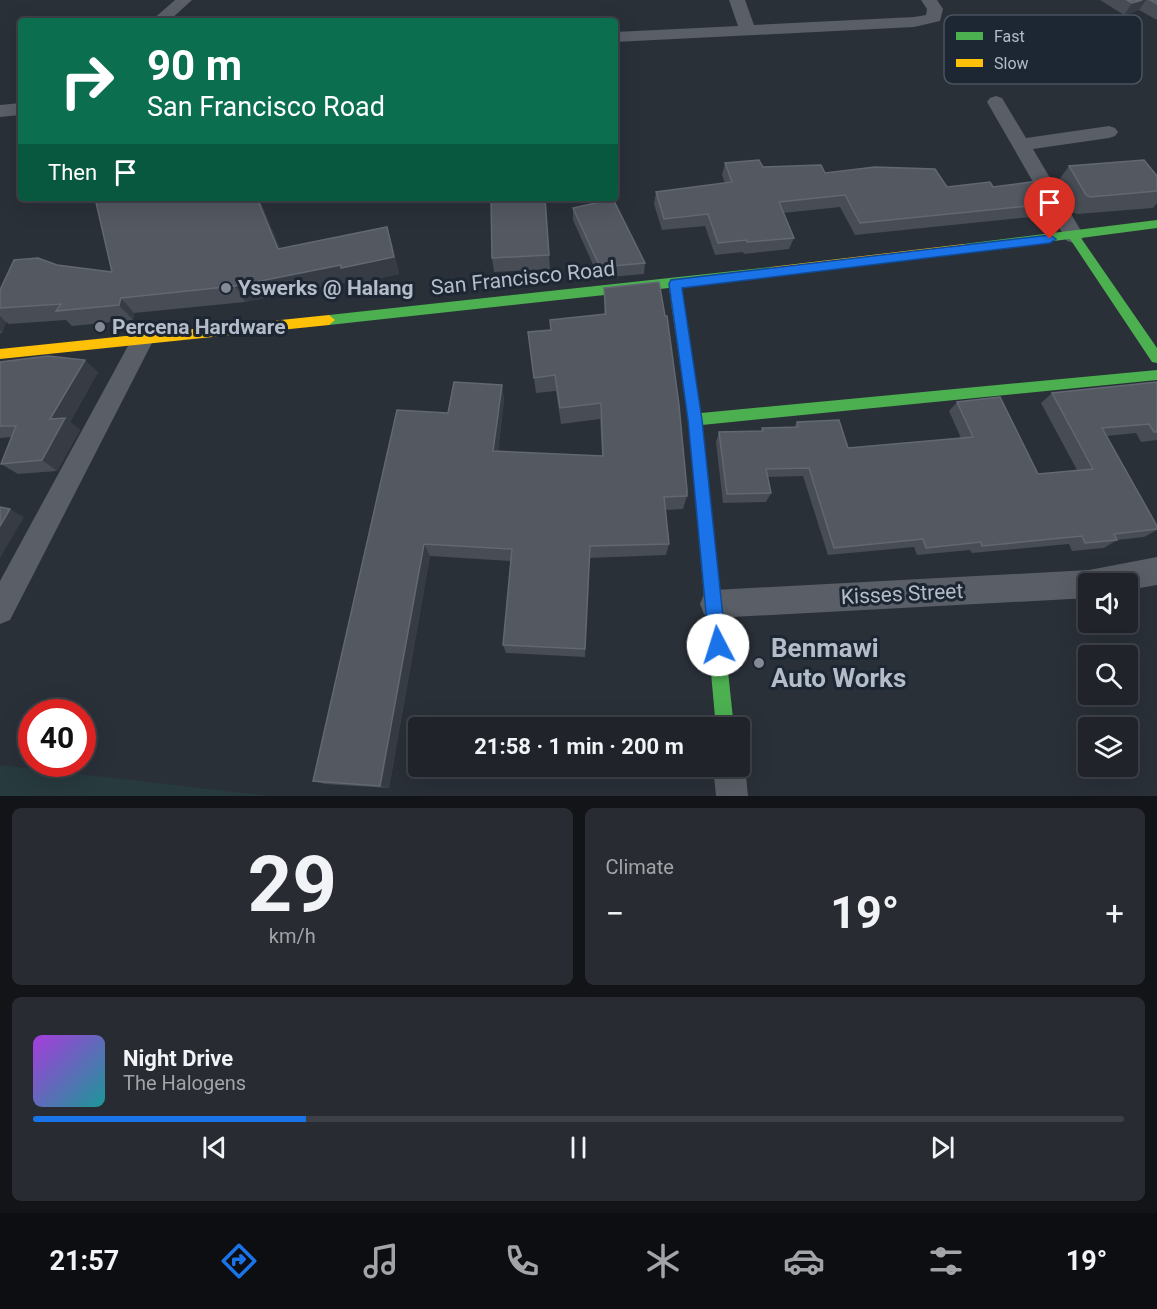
<!DOCTYPE html>
<meta charset="utf-8">
<style>
body{margin:0;font-family:Roboto,sans-serif;background:#282c32;color:#f1f3f6;height:100vh;display:flex;flex-direction:column;font-size:22px;white-space:nowrap}
*{box-sizing:border-box;margin:0}
p{font-size:20px;color:#a2a4a8}
.icon{flex:none;width:33px;height:33px;fill:none;stroke:currentColor;stroke-width:2;stroke-linecap:round;stroke-linejoin:round}
.map{position:relative;height:796px;overflow:hidden}
.details{display:flex;flex-direction:column;gap:12px;padding:12px;background:#121417;flex:1}
.details>*{flex:none}
.top-card{position:absolute;left:18px;top:18px;width:600px;height:183px;border-radius:6px;box-shadow:0 6px 24px #0002,0 0 0 2px #3d4147;background:#0b6e4f;color:#fff;overflow:hidden}
.controls{position:absolute;left:1078px;top:573px;display:grid;gap:12px}
.controls a{display:grid;place-items:center;width:60px;height:60px;border-radius:6px;background:#20242a;box-shadow:0 6px 24px #0002,0 0 0 2px #3d4147;font-size:30px}
.speed{position:absolute;left:18px;top:699px;display:flex;gap:12px;font-size:30px;font-weight:700;text-align:center}
.speed>*{display:grid;place-content:center;width:78px;height:78px;border-radius:50%;background:#20242a;box-shadow:0 6px 24px #0002,0 0 0 2px #3d4147;line-height:1}
.speed .limit{border:9px solid #d22;background:#fff;color:#111}
.pin{position:absolute;display:grid;place-items:center;width:51px;height:51px;color:#fff;margin:-62px -26px;border-radius:50% 50% 50% 0;rotate:-45deg;box-shadow:0 0 6px #0007}
.pin .icon{rotate:45deg}
.me{position:absolute;width:66px;margin:-33px;rotate:355deg;stroke-linejoin:round;filter:drop-shadow(0 0 4px #0008)}
.turn{display:flex;align-items:center;gap:21px;height:126px;padding:0 30px;font-size:27px}
.turn .icon{width:78px;height:78px;stroke-width:2.5}
.turn b{display:block;font-size:42px;line-height:51px}
.then{display:flex;align-items:center;height:57px;padding:0 30px;background:#0003;gap:12px;font-size:22px}
.big{font-size:45px;font-weight:700;line-height:1.1}
.details .tile{flex:1;display:flex;flex-direction:column;justify-content:center;gap:9px;min-width:0;padding:0 21px;border-radius:9px;background:#282c32}
.details .dial{align-items:center;gap:0}
.dial b{font-size:78px;line-height:1}
.song{display:flex;align-items:center;gap:18px}
.cover{width:72px;height:72px;border-radius:9px;background:linear-gradient(135deg,hsl(280 70% 55%),hsl(180 70% 35%))}
.played{height:6px;border-radius:3px;background:linear-gradient(90deg,#1a73e8 25%,#3d4147 25%)}
.keys{display:flex;justify-content:space-around;direction:ltr}
.heat{display:flex;justify-content:space-between;align-items:center;font-size:33px;direction:ltr}
.details .tiles{flex:1;display:grid;gap:12px;grid-template-columns:1fr 1fr}
.tile:last-child{grid-column:span 2}
.trip{position:absolute;left:408px;top:717px;width:342px;height:60px;border-radius:6px;background:#20242a;box-shadow:0 6px 24px #0002,0 0 0 2px #3d4147;font-weight:700;line-height:60px;text-align:center}
.menu{display:flex;height:96px;justify-content:space-around;align-items:center;background:#0d0e11;color:#a2a4a8}
.menu .icon{width:42px;height:42px}
.menu .selected{color:#1a73e8}
.menu b{font-size:27px;color:#f1f3f6}
.map>svg:first-child{display:block}
.green{fill:#273a3e}
.lines{fill:none;stroke-linecap:round;stroke-linejoin:round}
.street{fill:#5a5e66;fill-rule:evenodd}
.fast{fill:#4caf50;fill-rule:evenodd}
.slow{fill:#ffc107;fill-rule:evenodd}
.wall{fill:#474c55}
.shaded-wall{fill:#373c44}
.building{fill:#535861;stroke:#626872;stroke-width:1.5}
.route{fill:#1a73e8;stroke:#114b97;stroke-width:1.5}
.poi-dot{fill:#848b96;stroke:#1d2633;stroke-width:2}
.labels{text-anchor:middle;stroke-width:6;stroke-linejoin:round;paint-order:stroke}
.street-label{font-size:21px;fill:#b4bcc9;stroke:#1d2633}
.poi-label{font-size:21px;font-weight:bold;fill:#b4bcc9;stroke:#1d2633;text-anchor:start}
.near-poi-label{font-size:26px;font-weight:bold;fill:#b4bcc9;stroke:#1d2633;text-anchor:start}
.key{fill:#1d2633;stroke:#4a5360;stroke-width:1.5}
.key-label{font-size:16px;fill:#b4bcc9}
</style>
<div class="map">
<svg width="1157" height="796" viewBox="0 0 1157 796">
<rect width="100%" height="100%" fill="#2a3038"/>
<path class="green" d="M0,765L270,796H0Z"/>
<g class="lines">
<path class="street" d="M175,0H192L169,21H151Z
M729,0H745L754,25L914,17L926,15L927,9L921,0H937L943,9L940,21L914,27L615,42V32L738,26Z
M996,96L1002,98L1026,138L1109,126L1115,128L1118,132L1115,136L1109,138L1033,149L1084,236L1081,241L1074,243L1067,241L987,102L990,98Z
M21,103V115L0,117V105Z
M143,330L151,333L154,339L10,620L0,624V581L135,333Z
M1157,557V585L1128,590V584H1089V598L714,618L704,614L700,604L704,594L714,590L1089,570Z
M740,754L745,766L748,796H716L713,766H740Z"/>
<path class="fast" d="M1157,220V228L1081,238L1157,348V363L1152,362L1070,239L964,252L958,248L964,244Z
M771,267L777,272L771,277L681,286L701,413L1157,370V380L702,425L734,728H716L688,420L669,288L329,325L323,320L329,315Z"/>
<path class="slow" d="M964,244L970,248L964,252L771,277L765,272L771,267Z
M329,315L335,320L329,325L0,359V349Z"/>
</g>
<path class="wall" d="M1100,0H1157V20L1139,10L1124,15Z
M725,163L947,187H993L1058,203L1049,215L855,235L840,207L783,213L794,238L789,249L744,254L743,252L715,255L705,226L662,230L654,204L656,192L725,183L722,175Z
M1069,166L1157,176V203L1153,208L1077,214L1073,212L1056,184Z
M95,198H259L280,249L387,227L392,244L399,274L348,285L347,282L245,302L134,313L133,320L72,326L66,320L9,324L6,322L2,333H0V290L57,265L112,272Z
M545,198L550,269L494,272L492,258Z
M573,208L645,263L644,274L599,278L573,220Z
M604,288L687,496L683,509L666,510L669,544L666,555L589,558L585,657L506,653L503,645L511,561L430,556L389,788L325,784L313,781L448,413L502,385L504,400L498,452L602,456L600,419L561,424L556,391L536,393L528,332L550,330V320L604,314Z
M0,362L98,372L70,422L80,430L57,471L18,474L1,464L11,437L0,438Z
M1157,382V440L1141,442L1136,433L1107,436L1157,526V530L1144,537L1117,540L1104,548L1072,551L1069,544L972,553L970,550L917,555L914,547L828,555L803,476L768,477L771,493L766,502L723,503L716,442L719,432L761,431L762,428L794,427L797,422L848,448L961,438L949,411L957,402L1038,474L1077,470L1041,403L1052,393Z"/>
<path class="shaded-wall" d="M1142,0H1146L1139,10L1124,15L1132,3Z
M257,198H259L287,265L278,249Z
M387,227L392,244L399,274L348,285L347,282L245,302L235,286L341,265Z
M121,298L134,313L133,320L119,305Z
M0,316L6,322L2,333L0,330Z
M85,360L98,372L70,422L80,430L57,471L42,460L50,419Z
M502,385L504,400L496,466L493,451Z
M10,509L24,517L0,558V526Z
M424,544L430,556L389,788L380,786Z"/>
<path class="building" d="M1127,0H1142L1132,3Z
M1150,0H1157V4Z
M759,160L763,167L821,165L825,173L875,167L935,169L947,187L990,182L993,187L1045,180L1058,203L860,223L845,195L779,202L794,238L747,242L746,240L718,243L708,214L664,219L656,192L732,182L725,163Z
M1144,160L1157,176V191L1090,197L1086,195L1069,166Z
M95,198H257L278,249L387,227L394,257L341,268V265L235,286L121,298L119,305L56,311L61,304L0,308V290L14,260L38,258L57,265L112,272Z
M498,198H545L549,255L492,258L491,199Z
M613,199L645,263L600,267L573,208Z
M659,282L665,316H667L679,405L687,490V496L664,497L669,544L590,546L585,649L503,645L512,549L424,544L380,786L313,781L397,410L448,413L454,382L502,385L493,451L603,456L601,403L560,408L555,375L534,378L528,332L551,330L550,320L606,314L604,288Z
M48,356L85,360L50,419L65,418L42,460L1,464L16,426H0V362Z
M1157,382V432H1154L1149,424L1102,428L1157,526V529L1114,534L1117,540L1085,543L1082,536L982,546L981,542L926,548L923,539L834,548L809,468L766,469L771,493L727,494L719,432L763,431L762,428L798,427L797,422L839,420L848,448L973,437L957,402L1000,397L1038,474L1093,469L1052,393Z
M0,507L10,509L0,526Z"/>
<path class="route" d="M1050,235L1056,239L1050,243L682,288L702,420L726,645L724,651L718,654L712,651L709,645L688,420L669,284L671,280Z"/>
<g class="poi-dot">
<circle cx="226" cy="288" r="6"/>
<circle cx="100" cy="327" r="6"/>
<circle cx="759" cy="663" r="6"/>
</g>
<g class="labels">
<g class="street-label">
<text transform="translate(523 278) rotate(-6)" y="7">San Francisco Road</text>
<text transform="translate(902 594) rotate(-3)" y="7">Kisses Street</text>
</g>
<g class="poi-label">
<text x="238" y="295">Yswerks @ Halang</text>
<text x="112" y="334">Percena Hardware</text>
</g>
<g class="near-poi-label">
<text x="771" y="657">Benmawi<tspan x="771" dy="30">Auto Works</tspan></text>
</g>
</g>
<rect x="944" y="15" width="198" height="69" rx="9" class="key"/>
<rect x="956" y="32" width="27" height="8" fill="#4caf50"/>
<rect x="956" y="59" width="27" height="8" fill="#ffc107"/>
<g class="key-label">
<text x="994" y="42">Fast</text>
<text x="994" y="69">Slow</text>
</g>
</svg>
<div class="controls">
<a><svg class="icon" aria-label="sound" viewBox="0 0 24 24"><path d="M4 9h4l5-4v14l-5-4H4zM17 9q2 3 0 6"/></svg></a>
<a><svg class="icon" aria-label="search" viewBox="0 0 24 24"><circle cx="10" cy="10" r="6"/><path d="M15 15l6 6"/></svg></a>
<a><svg class="icon" aria-label="layers" viewBox="0 0 24 24"><path d="M12 4l9 5-9 5-9-5zM3 14l9 5 9-5"/></svg></a>
</div>
<div class="speed"><div class="limit">40</div></div>
<div class="pin" style="left:1050px;top:239px;background:#d93025"><svg class="icon" aria-label="arrive" viewBox="0 0 24 24"><path d="M6 21V4h12l-3 4 3 4H6"/></svg></div>
<svg class="me" style="left:718px;top:645px" viewBox="-20 -20 40 40"><circle r="19" fill="#fff"/><path d="M0-13L10 11 0 6-10 11z" fill="#1a73e8"/></svg>
<div class="trip">21:58 · 1 min · 200 m</div>
<div class="top-card">
<div class="turn"><svg class="icon" aria-label="right" viewBox="0 0 24 24"><path d="M7 20v-9h11M14 6l5 5-5 5"/></svg><div><b>90 m</b>San Francisco Road</div></div>
<div class="then">Then<svg class="icon" aria-label="arrive" viewBox="0 0 24 24"><path d="M6 21V4h12l-3 4 3 4H6"/></svg></div>
</div>
</div>
<section class="details">
<div class="tiles">
<div class="tile dial"><b>29</b><p>km/h</p></div>
<div class="tile"><p>Climate</p>
<div class="heat"><a>−</a><b class="big">19°</b><a>+</a></div>
</div>
<div class="tile">
<div class="song"><i class="cover"></i><div><b>Night Drive</b><p>The Halogens</p></div></div>
<div class="played"></div>
<div class="keys"><svg class="icon" aria-label="previous" viewBox="0 0 24 24"><path d="M18 5L8 12l10 7zM5 5v14"/></svg><svg class="icon" aria-label="pause" viewBox="0 0 24 24"><path d="M8 5v14M16 5v14"/></svg><svg class="icon" aria-label="next" viewBox="0 0 24 24"><path d="M6 5l10 7-10 7zM19 5v14"/></svg></div>
</div>
</div>
</section>
<nav class="menu">
<b>21:57</b>
<svg class="icon selected" aria-label="directions" viewBox="0 0 24 24"><path d="M12 3l9 9-9 9-9-9zM9 14v-3h6M13 9l2 2-2 2"/></svg>
<svg class="icon" aria-label="music" viewBox="0 0 24 24"><path d="M9 18V5l10-2v13"/><circle cx="6" cy="18" r="3"/><circle cx="16" cy="16" r="3"/></svg>
<svg class="icon" aria-label="phone" viewBox="0 0 24 24"><path d="M5 4h4l2 5-3 2q2 4 5 5l2-3 5 2v4C11 20 4 13 5 4z"/></svg>
<svg class="icon" aria-label="climate" viewBox="0 0 24 24"><path d="M12 3v18M4 7l16 10M4 17L20 7"/></svg>
<svg class="icon" aria-label="car" viewBox="0 0 24 24"><path d="M5 17H2v-5l4-1 3-4h7l3 4 3 1v5h-3M9 17h6M6 11h13"/><circle cx="7" cy="17" r="2"/><circle cx="17" cy="17" r="2"/></svg>
<svg class="icon" aria-label="filters" viewBox="0 0 24 24"><path d="M4 7h16M4 17h16"/><circle cx="9" cy="7" r="2"/><circle cx="15" cy="17" r="2"/></svg>
<b>19°</b>
</nav>
